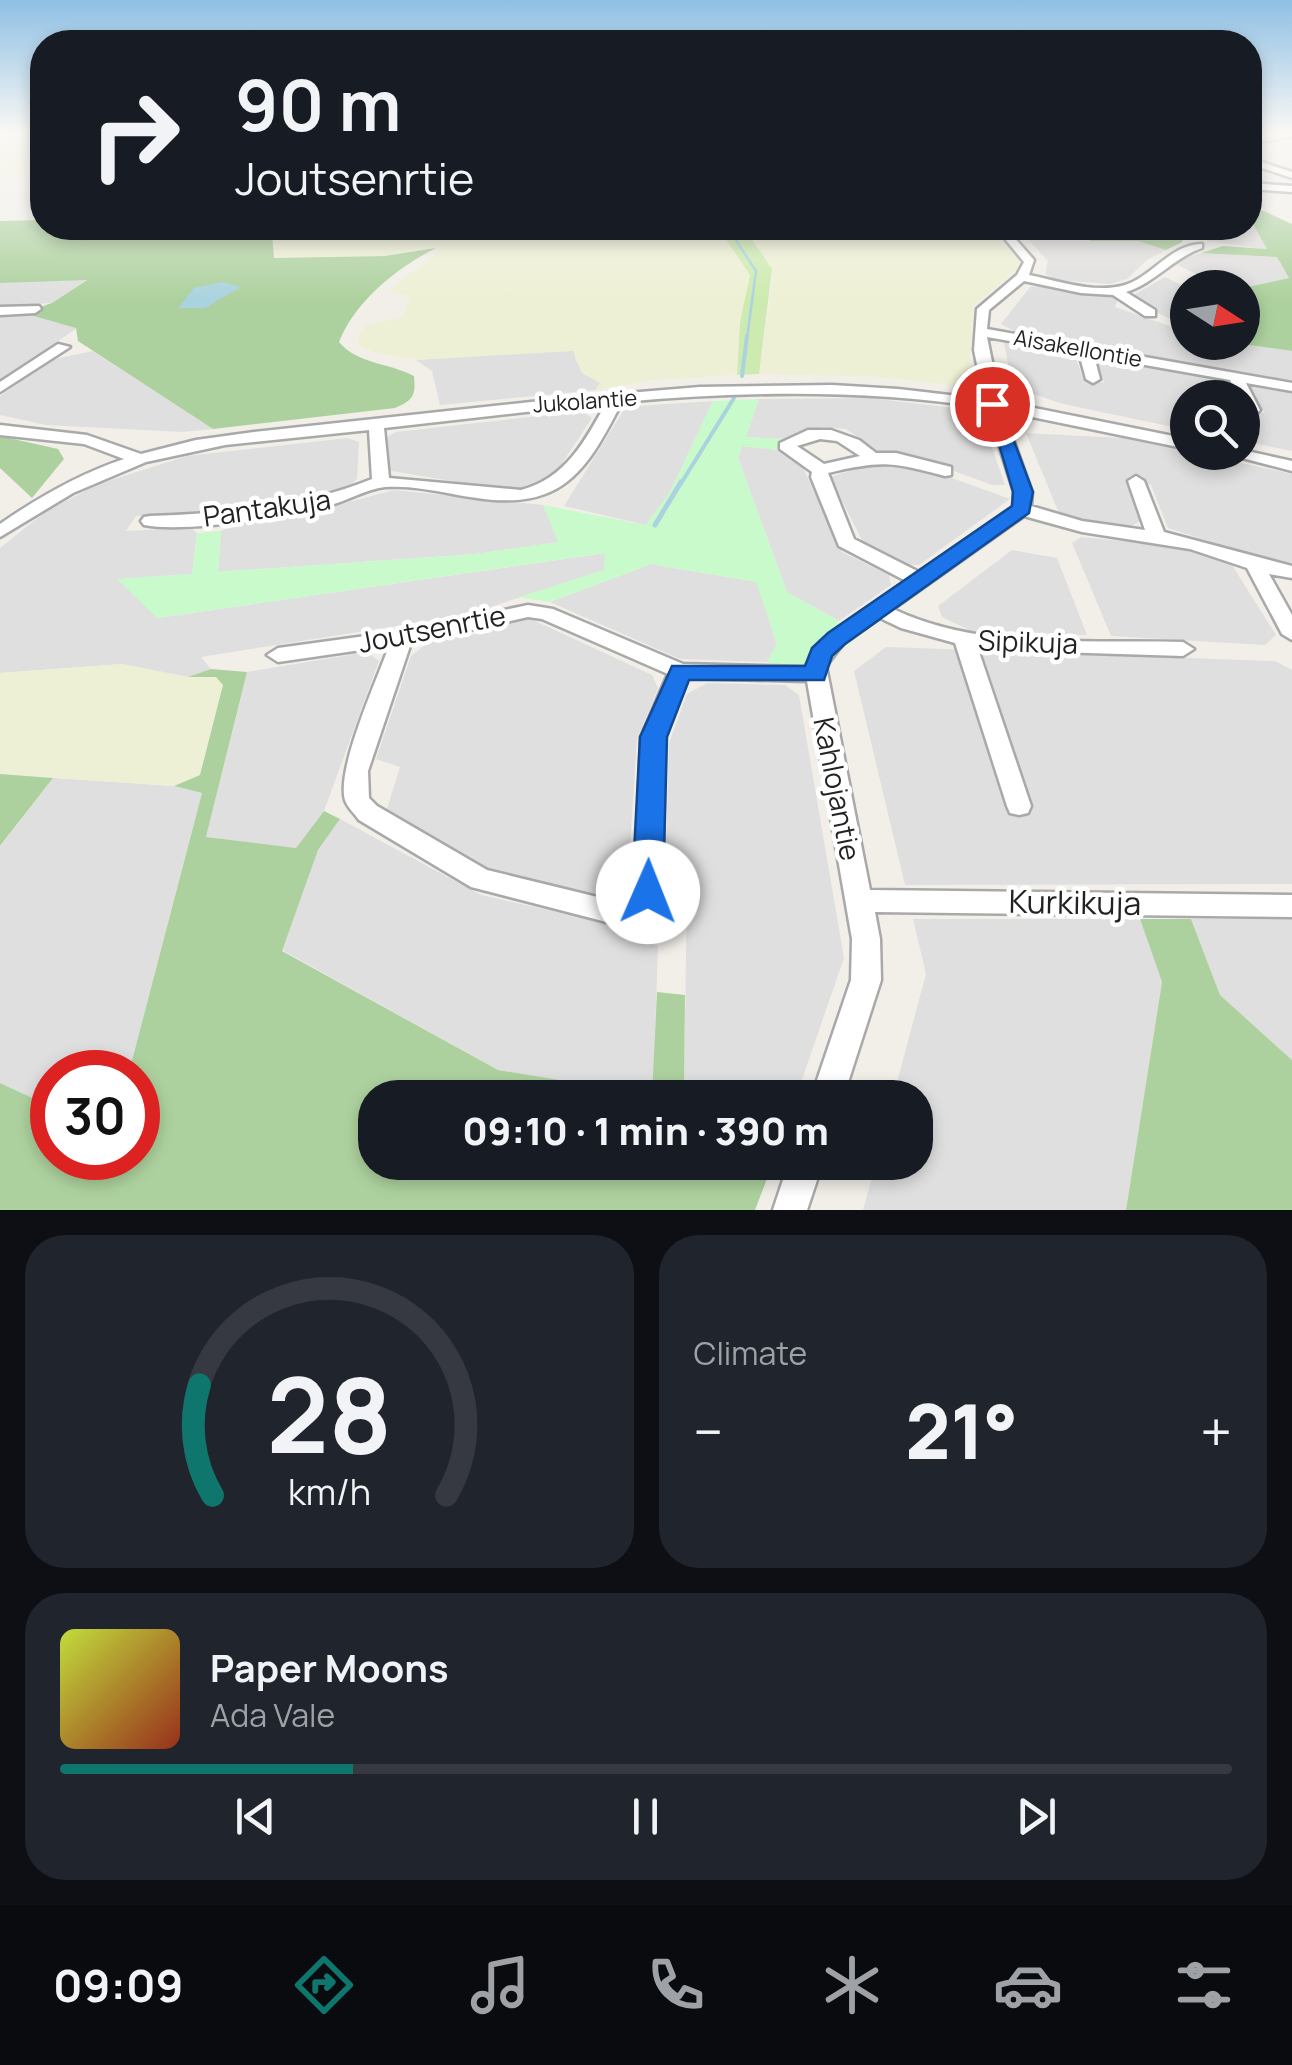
<!DOCTYPE html>
<meta charset="utf-8">
<style>
body{margin:0;font-family:Manrope,sans-serif;background:#20242c;color:#f1f3f6;height:100vh;display:flex;flex-direction:column;font-size:38px;white-space:nowrap}
*{box-sizing:border-box;margin:0}
p{font-size:32px;color:#9ea1a6}
.icon{flex:none;width:55px;height:55px;fill:none;stroke:currentColor;stroke-width:2;stroke-linecap:round;stroke-linejoin:round}
.map{position:relative;height:1210px;overflow:hidden}
.details{display:flex;flex-direction:column;gap:25px;padding:25px;background:#0d0f14;flex:1}
.details>*{flex:none}
.banner{position:absolute;left:30px;top:30px;width:1232px;height:210px;border-radius:40px;box-shadow:0 5px 15px #0003;background:#171b24;color:#f1f3f6;overflow:hidden}
.needle{width:65px;rotate:102deg}
.fabs{position:absolute;left:1170px;top:270px;display:grid;gap:20px}
.fabs a{display:grid;place-items:center;width:90px;height:90px;border-radius:50%;background:#171b24;box-shadow:0 5px 15px #0003;font-size:50px}
.speed{position:absolute;left:30px;top:1050px;display:flex;gap:20px;font-size:50px;font-weight:700;text-align:center}
.speed>*{display:grid;place-content:center;width:130px;height:130px;border-radius:50%;background:#171b24;box-shadow:0 5px 15px #0003;line-height:1}
.speed .limit{border:15px solid #d22;background:#fff;color:#111}
.pin{position:absolute;display:grid;place-items:center;width:85px;height:85px;color:#fff;margin:-42px;border:5px solid #fff;border-radius:50%;box-shadow:0 2px 10px #0007}
.me{position:absolute;width:110px;margin:-55px;rotate:1deg;stroke-linejoin:round;filter:drop-shadow(0 0 8px #0008)}
.turn{display:flex;align-items:center;gap:35px;height:210px;padding:0 40px;font-size:45px}
.turn .icon{width:130px;height:130px;stroke-width:2.5}
.turn b{display:block;font-size:70px;line-height:85px}
.big{font-size:75px;font-weight:800;line-height:1.1}
.details .widget{flex:1;display:flex;flex-direction:column;justify-content:center;gap:15px;min-width:0;padding:0 35px;border-radius:40px;background:#20242c}
.details .dial{align-items:center;gap:0}
.dial svg{height:260px;overflow:visible;fill:none;stroke:#363941;stroke-width:7;stroke-linecap:round;text-anchor:middle}
.dial text{fill:#f1f3f6;stroke:none}
.song{display:flex;align-items:center;gap:30px}
.cover{width:120px;height:120px;border-radius:15px;background:linear-gradient(135deg,hsl(70 70% 55%),hsl(10 70% 35%))}
.played{height:10px;border-radius:5px;background:linear-gradient(90deg,#0f766e 25%,#363941 25%)}
.keys{display:flex;justify-content:space-around;direction:ltr}
.heat{display:flex;justify-content:space-between;align-items:center;font-size:55px;direction:ltr}
.details .tiles{flex:1;display:grid;gap:25px;grid-template-columns:1fr 1fr}
.widget:last-child{grid-column:span 2}
.trip{position:absolute;left:358px;top:1080px;width:575px;height:100px;border-radius:40px;background:#171b24;box-shadow:0 5px 15px #0003;font-weight:800;line-height:100px;text-align:center}
.menu{display:flex;height:160px;justify-content:space-around;align-items:center;background:#090b0e;color:#9ea1a6}
.menu .icon{width:70px;height:70px}
.menu .on{color:#0f766e}
.menu b{font-size:45px;color:#f1f3f6}
.map>svg:first-child{display:block}
.residential{fill:#e0dfdf}
.farmland{fill:#eef0d5}
.grass{fill:#cdebb0}
.forest{fill:#add19e}
.park{fill:#c8facc}
.water{fill:#aad3df}
.lines{fill:none;stroke-linecap:round;stroke-linejoin:round}
.stream-far2{stroke:#aad3df;stroke-width:2.5}
.stream-far1{stroke:#aad3df;stroke-width:4}
.stream{stroke:#aad3df;stroke-width:5}
.minor-casing{stroke:#a9a9a9;stroke-width:5}
.minor{fill:#fff;fill-rule:evenodd}
.route{fill:#1a73e8;stroke:#114b97;stroke-width:2.5}
.labels{text-anchor:middle;stroke-width:9;stroke-linejoin:round;paint-order:stroke}
.far-street-label{font-size:22px;fill:#222;stroke:#fff}
.street-label{font-size:28px;fill:#222;stroke:#fff}
.near-street-label{font-size:32px;fill:#222;stroke:#fff}
</style>
<div class="map">
<svg width="1292" height="1210" viewBox="0 0 1292 1210">
<rect width="100%" height="100%" fill="#f2efe9"/>
<path class="residential" d="M1250,219L1268,250L1207,241L1201,228H1250Z
M1018,228H1074L1090,241H1138L1166,250L1147,260L1127,279L1110,284L1057,280L1045,274L1048,261Z
M1201,253L1277,257L1289,278L1243,288L1220,287L1173,262Z
M1165,277L1187,288V326L1146,308L1151,307L1132,296Z
M89,278L52,303L0,306V283Z
M1048,285L1119,297L1115,307L1187,332L1188,342L1236,343L1292,351V382L1016,332L1001,324L1030,287Z
M23,313L77,328L0,381V315Z
M1012,340L1075,355L1083,379L1104,383L1096,359L1104,357L1213,377L1226,383L1235,397L1188,398L1187,430L1063,404L1012,387L1004,342Z
M563,350L574,351L576,361L600,383L596,390L440,405L432,371L416,360Z
M93,351L213,429L183,432L46,425L0,415V396L50,360Z
M1258,385L1292,391V451L1243,441L1242,410L1265,413L1249,387Z
M870,398L979,411L1005,485H992L913,456L881,453L846,429L823,427L785,439L745,437L759,399Z
M713,401L670,492L646,525L564,506L623,411L635,406Z
M582,411L592,418L549,483L535,489L487,487L385,470V438L396,432Z
M1026,433L1122,438L1292,474V563H1277L1168,528L1151,485L1127,479L1140,521L1131,526L1077,521L1059,513Z
M347,438L359,442L357,479L348,487L232,511L136,516L126,531L191,528L197,533L192,574L119,579L158,618L606,553L604,570L466,615L201,657L211,669L188,677L122,664L0,673V548L46,511L99,484L187,456Z
M742,446L777,450L800,461L842,552L889,575L891,585L839,621L787,592L738,458Z
M879,462L916,465L1010,499L919,565H904L865,546L830,477Z
M394,490L543,505L559,542L475,554L218,572L221,531L229,526L300,515Z
M1081,537L1175,546L1232,565L1276,635L1265,645L1111,636L1072,543Z
M1012,550L1057,558L1087,635L971,631L942,617L938,606Z
M651,564L757,582L777,645L767,662L680,659L550,602Z
M521,619L533,620L652,675L658,688L637,739L628,878L597,895L496,873L385,815L400,767L376,759L411,656L430,641L477,634Z
M886,647L1275,661L1292,670V884L905,885L854,671Z
M367,652L379,661L324,811L296,848L206,837L247,672Z
M707,683L785,685L799,695L844,958L796,1097H684L687,881L665,879L669,743L687,694Z
M53,778L174,786L202,793L129,1072H52V1107L0,1083V847Z
M340,819L481,895L624,927L658,946L653,1095L498,1070L282,950L318,850Z
M1292,918V1060L1220,995L1191,919Z
M913,919H1140L1162,982L1126,1210H863L876,1163L915,1162V1098L893,1097L926,974Z"/>
<path class="farmland" d="M0,131H27L6,137L22,148H42V171L0,176Z
M312,228H718L750,275L740,322L737,375L654,380L596,390L600,383L582,373L573,351L416,360L377,353L359,346V334L367,325L403,317L410,297L389,290L444,247L385,256L274,258L272,233Z
M744,228H989L1019,259L1017,269L973,306L968,387L881,377L759,374L773,278Z
M122,664L188,677H216L223,685L200,775L174,786L0,774V673Z"/>
<path class="grass" d="M718,228H744L772,269L759,374L737,375L740,322L750,275Z"/>
<path class="forest" d="M1250,197L1257,208L1292,224V351L1236,343L1242,342L1243,321L1251,320L1243,315V288L1289,278L1277,257L1201,253L1223,246L1267,249L1250,219Z
M42,220V228H312L272,233L274,258L385,256L436,248C398,267 355,301 339,342C357,364 390,363 414,376C416,396 413,400 395,408L213,429L78,341L76,328L23,313L52,303L87,280L0,283V221Z
M1074,228H1115L1133,235H1184L1182,242L1166,250L1138,241H1090Z
M0,436L58,449L64,459L32,498L0,468Z
M211,669L247,672L206,837L296,848L324,811L340,819L318,850L282,951L498,1070L652,1095L657,992L685,995L684,1097L375,1098V1162L773,1163L755,1210H0V1083L52,1107V1158H138V1072H129L202,793L174,786L200,775L223,685L216,677H188Z
M0,774L53,778L0,846Z
M1140,919H1191L1220,995L1292,1060V1210H1126L1162,982Z"/>
<path class="park" d="M759,399L746,437L785,439L777,450L742,446L738,458L787,592L839,621L815,664V674L767,662L777,644L756,582L651,564L550,602L519,597L604,570L605,553L157,618L117,579L192,574L197,533L221,531L218,572L475,554L558,542L543,505L646,525L670,492L713,401Z"/>
<path class="water" d="M222,282L241,287L205,308H178L194,288Z"/>
<g class="lines">
<path class="stream-far2" d="M728,228L756,271L747,338"/>
<path class="stream-far1" d="M742,376L747,336
M680,485L734,398"/>
<path class="stream" d="M655,525L681,482"/>
<g class="minor-casing">
<path id="minor" d="M1292,131V137L1250,143V137Z
M1250,158L1292,172V178L1250,164Z
M1250,183L1292,186V192L1250,189Z
M996,228H1006L1034,260L1029,275C1059,281 1095,294 1125,285C1153,276 1171,244 1202,244V248C1173,258 1155,283 1126,292L1155,310V316H1145L1113,295L1081,293L1024,281L989,310L987,329L1292,383V391L1246,383L1260,410L1257,413H1247L1242,398H1239L1230,380L1094,356L1100,379L1093,383L1086,379L1079,353L987,337L1000,401L1188,439V449L1003,411L1032,492L1031,506L1082,521L1145,530L1128,481L1136,476L1144,481L1164,532L1292,566V578L1269,574L1292,615V640L1282,634L1247,568L1190,549L1082,532L1024,516L893,609C981,651 1088,639 1183,642L1194,649L1183,656L1025,651L977,646L1031,806L1028,813L1019,815L1010,813L1007,806L955,643L901,628L880,618L843,644L826,666L870,890L1292,895V917L875,912L880,939L881,980L843,1098H811L851,980L852,939L807,681L688,678L665,737L662,892L649,914L618,925L471,887L359,820C355,814 347,807 345,800C336,769 377,680 389,646L278,662L267,655L278,648L402,631L528,605L553,609L683,664L805,667L829,634L906,581L839,546L811,477L812,472L780,449V443L808,430H831L859,440L876,453H896L951,467V475L945,476C891,462 883,460 828,473L854,539L919,572L1013,507L1014,492L987,408C867,389 743,391 622,402C604,436 584,480 545,494C495,513 436,483 385,487C366,489 345,502 327,506C283,517 186,533 144,525L141,521L144,517L150,516C226,513 301,508 372,479L369,430L225,445L146,462L73,493L0,537V524C39,497 79,474 124,459L84,444L0,435V425L87,435L141,454L196,440L254,432L568,398L700,387L832,385L898,389L984,399L974,350L977,309L1017,275L1024,262ZM606,403C586,440 565,479 521,490L389,478L384,428ZM820,439L837,441L860,456L824,464L797,446ZM528,617L542,619L668,674L641,737L635,890L629,898L618,902L487,870L377,806L369,798L368,771L411,643Z
M39,306L41,309L35,313L0,315V307Z
M58,344L70,347L0,392V382Z
M1242,450L1292,461V471L1219,452Z
M789,1162H823L807,1210H773Z"/>
</g>
<use href="#minor" class="minor"/>
</g>
<linearGradient id="sky" x2="0" y2="1"><stop stop-color="#8fc0e4"/><stop offset="0.44" stop-color="#f9f8f5"/><stop offset="1" stop-color="#f9f8f5" stop-opacity="0"/></linearGradient>
<rect width="1292" height="300" fill="url(#sky)"/>
<path class="route" d="M986,400L1000,404L1033,492L1029,513L845,644L832,656L824,680H689L667,737L663,892L659,901L648,905L637,901L632,892L640,737L672,666H805L812,648L828,633L1012,506L1013,492Z"/>
<g class="labels">
<g class="far-street-label">
<text transform="translate(1078 348) rotate(10)" y="8">Aisakellontie</text>
<text transform="translate(585 401) rotate(-4)" y="8">Jukolantie</text>
</g>
<g class="street-label">
<text transform="translate(267 508) rotate(-8)" y="10">Pantakuja</text>
<text transform="translate(432 629) rotate(-11)" y="10">Joutsenrtie</text>
<text transform="translate(1028 642) rotate(2)" y="10">Sipikuja</text>
<text transform="translate(837 789) rotate(79)" y="10">Kahlojantie</text>
</g>
<g class="near-street-label">
<text transform="translate(1075 903) rotate(1)" y="11">Kurkikuja</text>
</g>
</g>
</svg>
<div class="fabs">
<a><svg class="needle" viewBox="-14 -14 28 28"><path d="M0-13l5 13h-10z" fill="#e53935"/><path d="M0 13l5-13h-10z" fill="#9ea1a6"/></svg></a>
<a><svg class="icon" aria-label="search" viewBox="0 0 24 24"><circle cx="10" cy="10" r="6"/><path d="M15 15l6 6"/></svg></a>
</div>
<div class="speed"><div class="limit">30</div></div>
<div class="pin" style="left:992px;top:404px;background:#d93025"><svg class="icon" aria-label="arrive" viewBox="0 0 24 24"><path d="M6 21V4h12l-3 4 3 4H6"/></svg></div>
<svg class="me" style="left:648px;top:892px" viewBox="-20 -20 40 40"><circle r="19" fill="#fff"/><path d="M0-13L10 11 0 6-10 11z" fill="#1a73e8"/></svg>
<div class="trip">09:10 · 1 min · 390 m</div>
<div class="banner">
<div class="turn"><svg class="icon" aria-label="right" viewBox="0 0 24 24"><path d="M7 20v-9h11M14 6l5 5-5 5"/></svg><div><b>90 m</b>Joutsenrtie</div></div>
</div>
</div>
<section class="details">
<div class="tiles">
<div class="widget dial"><svg viewBox="0 0 100 80">
<path d="M14 69A42 42 0 1 1 86 69"/>
<path d="M14 69A42 42 0 0 1 10 35" stroke="#0f766e"/>
<text x="50" y="56" font-size="32" font-weight="700">28</text>
<text x="50" y="72" font-size="11">km/h</text>
</svg></div>
<div class="widget"><p>Climate</p>
<div class="heat"><a>−</a><b class="big">21°</b><a>+</a></div>
</div>
<div class="widget">
<div class="song"><i class="cover"></i><div><b>Paper Moons</b><p>Ada Vale</p></div></div>
<div class="played"></div>
<div class="keys"><svg class="icon" aria-label="previous" viewBox="0 0 24 24"><path d="M18 5L8 12l10 7zM5 5v14"/></svg><svg class="icon" aria-label="pause" viewBox="0 0 24 24"><path d="M8 5v14M16 5v14"/></svg><svg class="icon" aria-label="next" viewBox="0 0 24 24"><path d="M6 5l10 7-10 7zM19 5v14"/></svg></div>
</div>
</div>
</section>
<nav class="menu">
<b>09:09</b>
<svg class="icon on" aria-label="directions" viewBox="0 0 24 24"><path d="M12 3l9 9-9 9-9-9zM9 14v-3h6M13 9l2 2-2 2"/></svg>
<svg class="icon" aria-label="music" viewBox="0 0 24 24"><path d="M9 18V5l10-2v13"/><circle cx="6" cy="18" r="3"/><circle cx="16" cy="16" r="3"/></svg>
<svg class="icon" aria-label="phone" viewBox="0 0 24 24"><path d="M5 4h4l2 5-3 2q2 4 5 5l2-3 5 2v4C11 20 4 13 5 4z"/></svg>
<svg class="icon" aria-label="climate" viewBox="0 0 24 24"><path d="M12 3v18M4 7l16 10M4 17L20 7"/></svg>
<svg class="icon" aria-label="car" viewBox="0 0 24 24"><path d="M5 17H2v-5l4-1 3-4h7l3 4 3 1v5h-3M9 17h6M6 11h13"/><circle cx="7" cy="17" r="2"/><circle cx="17" cy="17" r="2"/></svg>
<svg class="icon" aria-label="filters" viewBox="0 0 24 24"><path d="M4 7h16M4 17h16"/><circle cx="9" cy="7" r="2"/><circle cx="15" cy="17" r="2"/></svg>
</nav>
